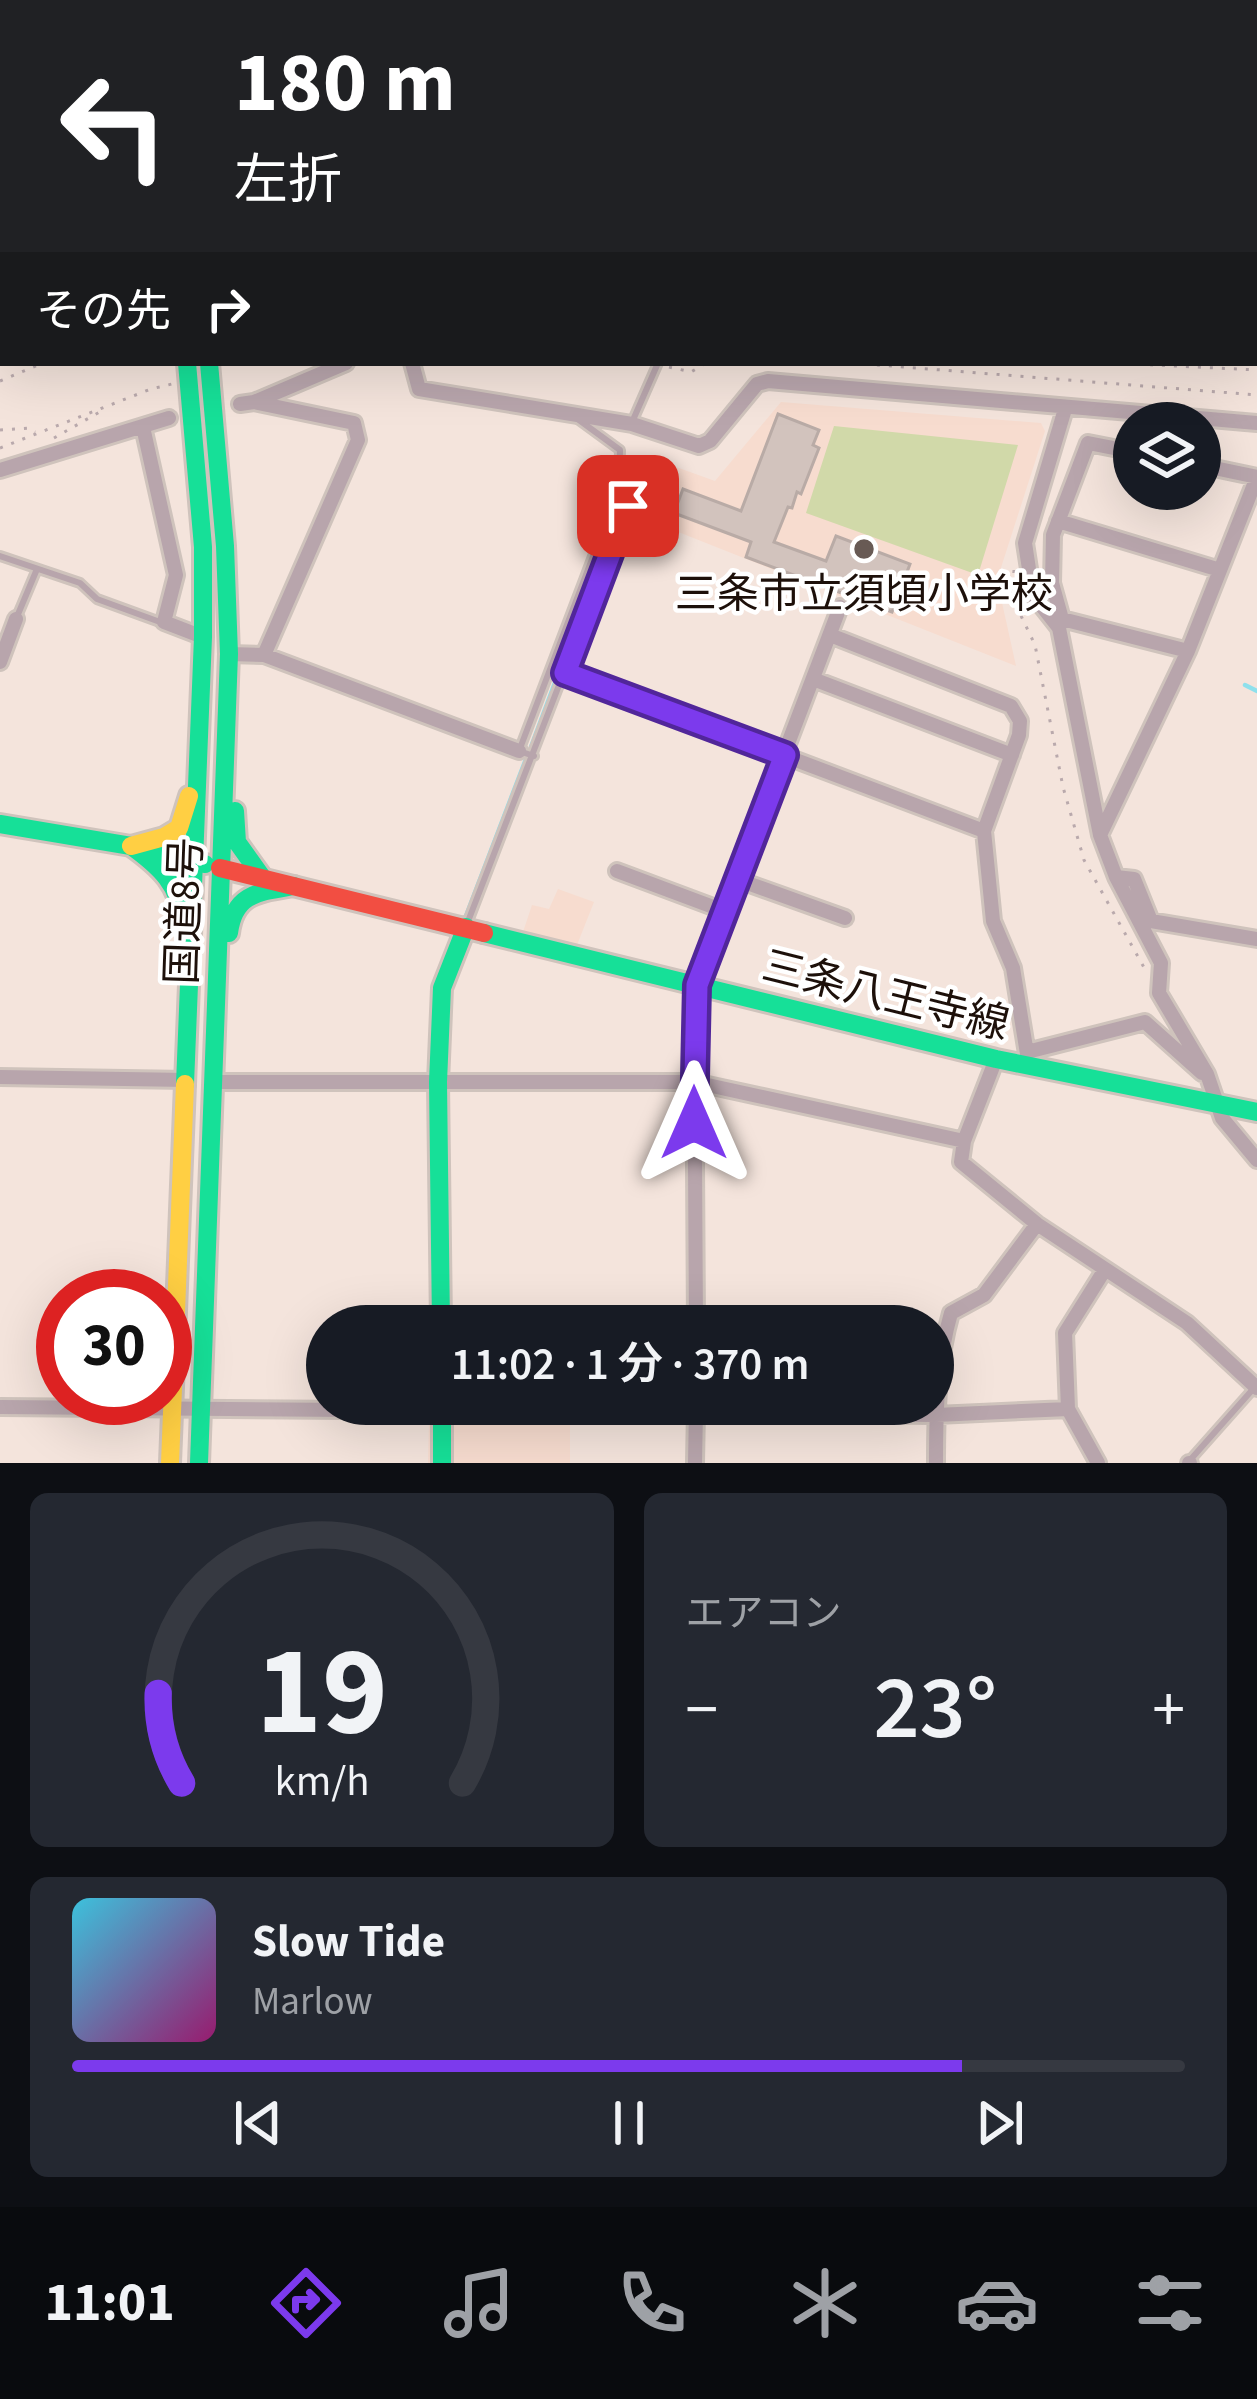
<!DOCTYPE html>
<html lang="ja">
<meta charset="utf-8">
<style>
body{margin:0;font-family:"Source Sans 3","Noto Sans JP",sans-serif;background:#242831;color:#f1f3f6;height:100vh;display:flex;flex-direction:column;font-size:45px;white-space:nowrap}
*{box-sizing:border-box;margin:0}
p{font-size:39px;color:#9ea1a6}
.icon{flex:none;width:66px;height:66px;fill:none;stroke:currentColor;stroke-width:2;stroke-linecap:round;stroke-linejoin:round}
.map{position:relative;height:1463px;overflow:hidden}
.panel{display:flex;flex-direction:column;gap:30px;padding:30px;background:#0d0f14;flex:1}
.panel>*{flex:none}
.guide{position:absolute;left:0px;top:0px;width:1257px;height:366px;box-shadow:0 12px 48px #0002;background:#202124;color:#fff;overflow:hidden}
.buttons{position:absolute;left:1113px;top:402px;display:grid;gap:24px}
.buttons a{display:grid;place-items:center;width:108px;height:108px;border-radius:50%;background:#171b24;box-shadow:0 12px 48px #0002;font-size:60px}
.speed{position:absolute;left:36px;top:1269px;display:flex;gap:24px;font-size:60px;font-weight:700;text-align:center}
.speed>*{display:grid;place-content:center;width:156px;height:156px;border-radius:50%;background:#171b24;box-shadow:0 12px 48px #0002;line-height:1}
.speed .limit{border:18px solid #d22;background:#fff;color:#111}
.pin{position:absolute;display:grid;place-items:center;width:102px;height:102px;color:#fff;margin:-51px;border-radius:24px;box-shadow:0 6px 18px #0006}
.me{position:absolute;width:132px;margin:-66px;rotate:0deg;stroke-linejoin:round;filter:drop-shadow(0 0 9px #0008)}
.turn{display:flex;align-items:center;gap:42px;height:252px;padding:0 36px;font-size:54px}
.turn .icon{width:156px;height:156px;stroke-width:2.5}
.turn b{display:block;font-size:84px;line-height:102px}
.then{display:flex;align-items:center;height:114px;padding:0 36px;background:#0003;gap:24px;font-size:45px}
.big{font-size:90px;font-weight:600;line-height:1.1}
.panel .widget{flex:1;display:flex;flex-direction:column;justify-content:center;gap:18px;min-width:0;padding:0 42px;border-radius:18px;background:#242831}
.panel .dial{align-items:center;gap:0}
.dial svg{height:312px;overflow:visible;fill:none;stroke:#363941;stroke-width:7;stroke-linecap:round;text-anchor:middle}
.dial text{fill:#f1f3f6;stroke:none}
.song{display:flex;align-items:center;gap:36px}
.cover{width:144px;height:144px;border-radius:18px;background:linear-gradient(135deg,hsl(190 70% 55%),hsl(320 70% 35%))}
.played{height:12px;border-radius:6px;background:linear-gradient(90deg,#7c3aed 80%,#363941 80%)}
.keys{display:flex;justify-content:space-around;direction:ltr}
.heat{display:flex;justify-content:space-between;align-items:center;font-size:66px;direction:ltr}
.panel .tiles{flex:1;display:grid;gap:30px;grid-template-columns:1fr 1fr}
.widget:last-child{grid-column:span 2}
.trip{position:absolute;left:306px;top:1305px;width:648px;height:120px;border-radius:60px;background:#171b24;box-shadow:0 12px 48px #0002;font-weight:600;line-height:120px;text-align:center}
.tabs{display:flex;height:192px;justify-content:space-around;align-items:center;background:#090b0e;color:#9ea1a6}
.tabs .icon{width:84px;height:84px}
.tabs .on{color:#7c3aed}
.tabs b{font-size:54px;color:#f1f3f6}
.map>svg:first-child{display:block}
.built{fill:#f7dccf}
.green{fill:#d1d9a9}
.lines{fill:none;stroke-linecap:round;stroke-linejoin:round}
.stream{stroke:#8ee0ec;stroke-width:4.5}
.building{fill:#d2c3bd;stroke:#b9aba6;stroke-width:3}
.lane-casing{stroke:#cfc3bc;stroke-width:12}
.street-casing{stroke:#cfc3bc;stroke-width:20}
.fast-casing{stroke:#cfc3bc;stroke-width:24}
.slow-casing{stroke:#cfc3bc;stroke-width:24}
.jam-casing{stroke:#cfc3bc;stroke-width:24}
.path{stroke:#b9a9ac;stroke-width:3;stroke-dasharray:3 9;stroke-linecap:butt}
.lane{stroke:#b8a5ac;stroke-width:6}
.street{stroke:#b8a5ac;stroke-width:14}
.fast{stroke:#16e098;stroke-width:18}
.slow{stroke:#ffcf43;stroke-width:18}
.jam{stroke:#f24e42;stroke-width:18}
.route-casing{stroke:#51269a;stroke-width:30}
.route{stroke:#7c3aed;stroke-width:21}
.poi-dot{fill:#685a54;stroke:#fff;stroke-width:4.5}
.labels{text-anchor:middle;stroke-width:9;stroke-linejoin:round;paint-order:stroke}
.poi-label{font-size:42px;fill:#1d100a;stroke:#fff}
.street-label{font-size:42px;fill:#1d100a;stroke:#fff}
</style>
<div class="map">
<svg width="1257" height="1463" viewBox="0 0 1257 1463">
<rect width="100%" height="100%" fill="#f4e4dc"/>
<path class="built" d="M781,402L1041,423L1045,431L997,580L1016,666L643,518L665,463L715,481Z
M558,889L594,902L577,945L523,932L532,905L549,909Z
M429,1421L570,1423V1463H428Z"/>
<path class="green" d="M326,0H1257V267L1254,268V3Z
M834,426L1018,445L978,575L806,513Z"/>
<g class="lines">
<path class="stream" d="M828,3L829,0
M626,493L633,473
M1245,685L1257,691
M531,747L619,511
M466,916L526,759"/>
</g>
<path class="building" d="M778,414L819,430L813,445L819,448L801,494L797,492L792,508L788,507L774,542L826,561L836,536L910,564L892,612L746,557L751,542L674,513L683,489L741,511Z"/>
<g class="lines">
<g class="lane-casing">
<path id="lane" d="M804,3L805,0
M0,102L3,104
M1254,272H1257
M633,420L658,363
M0,556L80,583L97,599L160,622
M16,619L37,569
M534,756L519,751L619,488L620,450L579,420
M467,924L628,506L615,501
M1191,1459L1254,1388"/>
</g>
<g class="street-casing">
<path id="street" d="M412,363L419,389L632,424L699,446L710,441L757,384L768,381L1257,423
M254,402L354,423L358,440L264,655
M240,404L254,402L346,363
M1065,409L1025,543L1033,595L1059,628L1100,835L1116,877L1161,963L1159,993L1207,1074L1222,1118L1257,1160
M143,427L176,575L164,622L203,637
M1200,465L1257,477
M0,470L169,418
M1058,521L1220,570
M1062,619L1188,651
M1059,628L1062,619L1052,583L1053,535L1088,443L1134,452
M830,635L1011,706L1020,721L1019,735L984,831
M229,654L264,655L519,751
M0,662L16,619
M565,673L984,831L993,921L1013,968L1029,1066
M813,679L1012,755
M1100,835L1188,651L1257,477
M617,871L724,911
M1116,877L1134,879L1151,921L1257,939
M736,879L845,918
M1027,1052L1145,1022L1202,1073
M996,1059L964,1141L961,1162L1037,1224L1187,1323L1257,1388
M0,1077L187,1080
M214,1082H694L964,1141
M696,1326L694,999L701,972L840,607
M0,1407L936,1415L1068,1409
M695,1463L696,1409
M936,1463C936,1413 937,1361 951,1313L984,1295L1037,1224
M1098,1463L1068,1409L1065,1333L1104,1271
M1189,1463H1190"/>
</g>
<g class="fast-casing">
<path id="fast" d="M140,0V3
M235,811L237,842L262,877
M0,824L131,846L205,864
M131,846C160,867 180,885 183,922
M229,933C234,893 259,892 294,886
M484,933L996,1059L1257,1112
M185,1084L203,637V547L187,363
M441,1326L438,1082L442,988L466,927
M442,1404V1463
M199,1463L229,654L225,546L209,363"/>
</g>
<g class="slow-casing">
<path id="slow" d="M117,0L118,3
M131,846L164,837L179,828L189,796
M170,1463L185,1084"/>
</g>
<g class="jam-casing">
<path id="jam" d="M220,868L484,933"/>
</g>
<path class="path" d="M164,0L165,3
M0,43L3,44
M853,363L1257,395
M1114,363L1257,370
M669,367L691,372L706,363
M0,381L43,363
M0,430L30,428L35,432
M54,438L103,410
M0,448L151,389L172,384
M1014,570L1012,597L1035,645L1063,787L1084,860L1146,971"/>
<use href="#lane" class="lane"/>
<use href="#street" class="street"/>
<use href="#fast" class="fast"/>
<use href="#slow" class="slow"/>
<use href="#jam" class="jam"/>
</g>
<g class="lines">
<g class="route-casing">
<path id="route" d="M628,506L565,673L785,755L697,985L694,1123"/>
</g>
<use href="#route" class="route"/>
</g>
<circle class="poi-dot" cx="864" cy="549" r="12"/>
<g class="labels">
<g class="poi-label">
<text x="864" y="608">三条市立須頃小学校</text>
</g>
<g class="street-label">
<text transform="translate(183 911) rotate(-88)" y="15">国道8号</text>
<text transform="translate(886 994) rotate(14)" y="15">三条八王寺線</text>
</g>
</g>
</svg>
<div class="buttons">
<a><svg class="icon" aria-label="layers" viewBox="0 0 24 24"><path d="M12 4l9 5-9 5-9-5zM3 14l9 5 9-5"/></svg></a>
</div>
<div class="speed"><div class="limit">30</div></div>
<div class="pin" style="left:628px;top:506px;background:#d93025"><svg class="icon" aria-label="arrive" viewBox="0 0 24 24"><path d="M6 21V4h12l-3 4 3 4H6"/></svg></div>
<svg class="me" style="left:694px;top:1123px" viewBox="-20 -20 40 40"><path d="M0-17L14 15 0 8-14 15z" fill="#7c3aed" stroke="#fff" stroke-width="4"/></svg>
<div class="trip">11:02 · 1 分 · 370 m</div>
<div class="guide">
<div class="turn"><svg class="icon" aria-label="left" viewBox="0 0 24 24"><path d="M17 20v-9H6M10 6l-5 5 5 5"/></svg><div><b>180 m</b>左折</div></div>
<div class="then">その先<svg class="icon" aria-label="right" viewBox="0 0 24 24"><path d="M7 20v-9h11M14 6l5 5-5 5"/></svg></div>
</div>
</div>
<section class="panel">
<div class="tiles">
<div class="widget dial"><svg viewBox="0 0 100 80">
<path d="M14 69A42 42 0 1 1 86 69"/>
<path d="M14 69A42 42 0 0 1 8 46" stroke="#7c3aed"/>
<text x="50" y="56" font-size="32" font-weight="700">19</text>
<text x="50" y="72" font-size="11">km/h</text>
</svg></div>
<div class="widget"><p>エアコン</p>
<div class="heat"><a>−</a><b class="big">23°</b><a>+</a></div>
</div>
<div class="widget">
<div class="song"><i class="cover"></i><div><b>Slow Tide</b><p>Marlow</p></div></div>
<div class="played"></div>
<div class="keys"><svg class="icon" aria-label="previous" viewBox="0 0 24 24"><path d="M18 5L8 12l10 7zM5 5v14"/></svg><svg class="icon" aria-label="pause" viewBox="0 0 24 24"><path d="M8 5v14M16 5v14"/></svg><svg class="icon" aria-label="next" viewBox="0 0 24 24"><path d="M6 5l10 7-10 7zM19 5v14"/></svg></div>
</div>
</div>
</section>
<nav class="tabs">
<b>11:01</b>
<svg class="icon on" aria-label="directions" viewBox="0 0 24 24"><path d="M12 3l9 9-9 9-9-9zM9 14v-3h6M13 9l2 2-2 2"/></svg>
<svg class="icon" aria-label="music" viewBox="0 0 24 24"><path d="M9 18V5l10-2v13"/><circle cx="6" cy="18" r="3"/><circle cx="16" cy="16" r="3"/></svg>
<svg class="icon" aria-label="phone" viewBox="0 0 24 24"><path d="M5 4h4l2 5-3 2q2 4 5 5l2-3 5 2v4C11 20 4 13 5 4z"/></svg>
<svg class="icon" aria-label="climate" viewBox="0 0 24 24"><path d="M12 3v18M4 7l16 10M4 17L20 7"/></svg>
<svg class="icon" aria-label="car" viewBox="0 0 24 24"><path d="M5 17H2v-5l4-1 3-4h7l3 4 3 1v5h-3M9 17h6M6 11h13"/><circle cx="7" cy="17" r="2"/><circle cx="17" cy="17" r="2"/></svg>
<svg class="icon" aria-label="filters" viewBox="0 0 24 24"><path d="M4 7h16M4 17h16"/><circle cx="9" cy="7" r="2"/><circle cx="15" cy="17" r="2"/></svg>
</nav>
